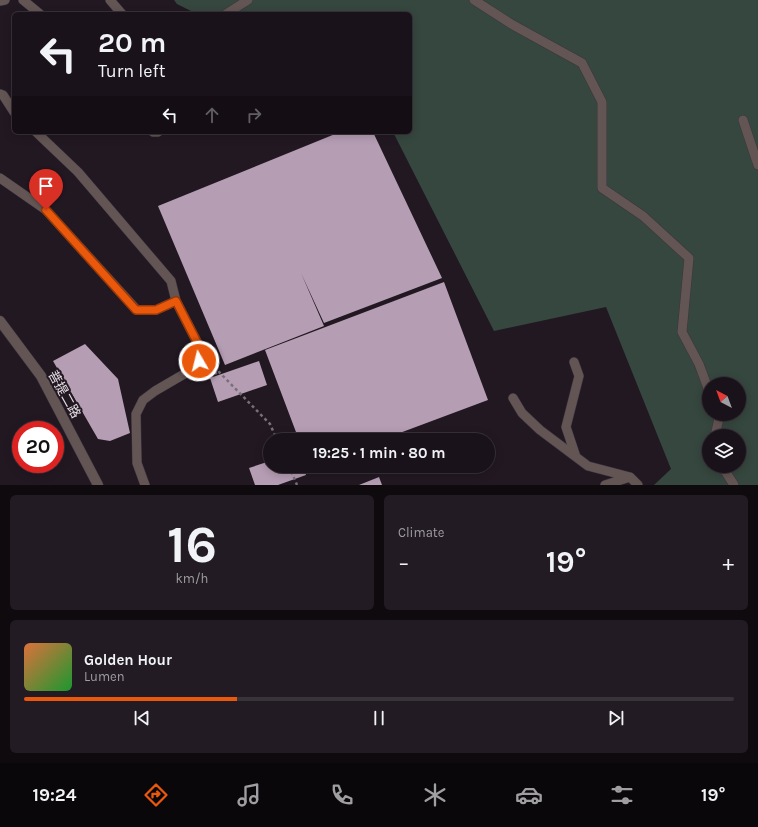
<!DOCTYPE html>
<meta charset="utf-8">
<style>
body{margin:0;font-family:Karla,"Noto Sans TC",sans-serif;background:#231b23;color:#f1f3f6;height:100vh;display:flex;flex-direction:column;font-size:15px;white-space:nowrap}
*{box-sizing:border-box;margin:0}
p{font-size:13px;color:#9f9ea2}
.icon{flex:none;width:22px;height:22px;fill:none;stroke:currentColor;stroke-width:2;stroke-linecap:round;stroke-linejoin:round}
.map{position:relative;height:485px;overflow:hidden}
.drawer{display:flex;flex-direction:column;gap:10px;padding:10px;background:#0e0a0e;flex:1}
.drawer>*{flex:none}
.hud{position:absolute;left:12px;top:12px;width:400px;height:122px;border-radius:6px;box-shadow:0 2px 10px #0003,0 0 0 1px #383239;background:#1a121a;color:#f1f3f6;overflow:hidden}
.needle{width:26px;rotate:319deg}
.tools{position:absolute;left:702px;top:377px;display:grid;gap:8px}
.tools a{display:grid;place-items:center;width:44px;height:44px;border-radius:50%;background:#1a121a;box-shadow:0 2px 10px #0003,0 0 0 1px #383239;font-size:20px}
.speed{position:absolute;left:12px;top:421px;display:flex;gap:8px;font-size:20px;font-weight:700;text-align:center}
.speed>*{display:grid;place-content:center;width:52px;height:52px;border-radius:50%;background:#1a121a;box-shadow:0 2px 10px #0003,0 0 0 1px #383239;line-height:1}
.speed .limit{border:6px solid #d22;background:#fff;color:#111}
.pin{position:absolute;display:grid;place-items:center;width:34px;height:34px;color:#fff;margin:-41px -17px;border-radius:50% 50% 50% 0;rotate:-45deg;box-shadow:0 0 4px #0007}
.pin .icon{rotate:45deg}
.me{position:absolute;width:44px;margin:-22px;rotate:352deg;stroke-linejoin:round;filter:drop-shadow(0 0 3px #0008)}
.turn{display:flex;align-items:center;gap:14px;height:84px;padding:0 20px;font-size:18px}
.turn .icon{width:52px;height:52px;stroke-width:2.5}
.turn b{display:block;font-size:28px;line-height:34px}
.lanes{display:flex;align-items:center;height:38px;padding:0 20px;background:#0003;justify-content:center;gap:20px;direction:ltr}
.lanes .off{opacity:.35}
.big{font-size:30px;font-weight:700;line-height:1.1}
.drawer .widget{flex:1;display:flex;flex-direction:column;justify-content:center;gap:6px;min-width:0;padding:0 14px;border-radius:6px;background:#231b23}
.drawer .dial{align-items:center;gap:0}
.dial b{font-size:52px;line-height:1}
.song{display:flex;align-items:center;gap:12px}
.cover{width:48px;height:48px;border-radius:6px;background:linear-gradient(135deg,hsl(20 70% 55%),hsl(130 70% 35%))}
.played{height:4px;border-radius:2px;background:linear-gradient(90deg,#ea580c 30%,#383239 30%)}
.keys{display:flex;justify-content:space-around;direction:ltr}
.heat{display:flex;justify-content:space-between;align-items:center;font-size:22px;direction:ltr}
.drawer .tiles{flex:1;display:grid;gap:10px;grid-template-columns:1fr 1fr}
.widget:last-child{grid-column:span 2}
.trip{position:absolute;left:263px;top:433px;width:232px;height:40px;border-radius:20px;background:#1a121a;box-shadow:0 2px 10px #0003,0 0 0 1px #383239;font-weight:700;line-height:40px;text-align:center}
.tab-bar{display:flex;height:64px;justify-content:space-around;align-items:center;background:#0a070a;color:#9f9ea2}
.tab-bar .icon{width:28px;height:28px}
.tab-bar .active{color:#ea580c}
.tab-bar b{font-size:18px;color:#f1f3f6}
.map>svg:first-child{display:block}
.green{fill:#36473f;fill-rule:evenodd}
.building{fill:#b59db3}
.lines{fill:none;stroke-linecap:round;stroke-linejoin:round}
.lane-casing{stroke:#3e343e;stroke-width:10}
.street-casing{stroke:#3e343e;stroke-width:11}
.path{stroke:#786f78;stroke-width:2.5;stroke-dasharray:3 3;stroke-linecap:butt}
.lane{stroke:#635554;stroke-width:9}
.street{stroke:#635554;stroke-width:10}
.route-casing{stroke:#983908;stroke-width:10}
.route{stroke:#ea580c;stroke-width:7}
.labels{text-anchor:middle;stroke-width:4;stroke-linejoin:round;paint-order:stroke}
.street-label{font-size:13px;fill:#eae3ea;stroke:#221822}
</style>
<div class="map">
<svg width="758" height="485" viewBox="0 0 758 485">
<rect width="100%" height="100%" fill="#221822"/>
<path class="green" d="M174,0H758V485H654L671,469L606,307L494,331L393,132H410V14H197L177,4ZM709,384H739V414H709ZM709,436H739V466H709Z"/>
<path class="building" d="M340,132H373L442,278L324,323L301,273L324,326L225,365L158,206Z
M444,282L488,400L381,440H299L265,350Z
M85,344L118,379L130,433L110,441L98,439L53,361Z
M259,361L267,385L218,402L210,378Z
M270,461V466H303L306,475L278,485H255L249,468Z
M379,477L382,485H359Z"/>
<g class="lines">
<g class="lane-casing">
<path id="lane" d="M23,0L40,14
M110,0L122,14
M474,0L513,25L582,63L602,102V188L643,216L689,258L682,332L699,364L709,391
M0,1L5,0
M226,14L248,0
M0,94L3,95L14,112
M743,120L758,165
M153,132H158
M0,178L46,210L137,310H156L176,301L171,281L78,172L36,132
M574,362L579,376L566,427L576,457
M513,398L522,413L540,430L588,466L630,477
M715,436L719,418L718,414
M722,466L734,485
M145,485L137,463L136,414L143,400L155,391L191,370L199,361L198,344L176,301
M605,485L630,477L638,485"/>
</g>
<g class="street-casing">
<path id="street" d="M0,321L41,376L98,485"/>
</g>
<path class="path" d="M214,360L219,372L270,424L277,440
M203,378L219,372
M289,466L297,485"/>
<use href="#lane" class="lane"/>
<use href="#street" class="street"/>
</g>
<g class="lines">
<g class="route-casing">
<path id="route" d="M46,210L136,310H156L176,301L198,344L199,361"/>
</g>
<use href="#route" class="route"/>
</g>
<g class="labels">
<g class="street-label">
<text transform="translate(65 394) rotate(61)" y="5">菩提二路</text>
</g>
</g>
</svg>
<div class="tools">
<a><svg class="needle" viewBox="-14 -14 28 28"><path d="M0-13l5 13h-10z" fill="#e53935"/><path d="M0 13l5-13h-10z" fill="#9f9ea2"/></svg></a>
<a><svg class="icon" aria-label="layers" viewBox="0 0 24 24"><path d="M12 4l9 5-9 5-9-5zM3 14l9 5 9-5"/></svg></a>
</div>
<div class="speed"><div class="limit">20</div></div>
<div class="pin" style="left:46px;top:210px;background:#d93025"><svg class="icon" aria-label="arrive" viewBox="0 0 24 24"><path d="M6 21V4h12l-3 4 3 4H6"/></svg></div>
<svg class="me" style="left:199px;top:361px" viewBox="-20 -20 40 40"><circle r="17" fill="#ea580c" stroke="#fff" stroke-width="3"/><path d="M0-11L8 9 0 5-8 9z" fill="#fff"/></svg>
<div class="trip">19:25 · 1 min · 80 m</div>
<div class="hud">
<div class="turn"><svg class="icon" aria-label="left" viewBox="0 0 24 24"><path d="M17 20v-9H6M10 6l-5 5 5 5"/></svg><div><b>20 m</b>Turn left</div></div>
<div class="lanes"><svg class="icon" aria-label="left" viewBox="0 0 24 24"><path d="M17 20v-9H6M10 6l-5 5 5 5"/></svg><svg class="icon off" aria-label="ahead" viewBox="0 0 24 24"><path d="M12 20V5M6 11l6-6 6 6"/></svg><svg class="icon off" aria-label="right" viewBox="0 0 24 24"><path d="M7 20v-9h11M14 6l5 5-5 5"/></svg></div>
</div>
</div>
<section class="drawer">
<div class="tiles">
<div class="widget dial"><b>16</b><p>km/h</p></div>
<div class="widget"><p>Climate</p>
<div class="heat"><a>−</a><b class="big">19°</b><a>+</a></div>
</div>
<div class="widget">
<div class="song"><i class="cover"></i><div><b>Golden Hour</b><p>Lumen</p></div></div>
<div class="played"></div>
<div class="keys"><svg class="icon" aria-label="previous" viewBox="0 0 24 24"><path d="M18 5L8 12l10 7zM5 5v14"/></svg><svg class="icon" aria-label="pause" viewBox="0 0 24 24"><path d="M8 5v14M16 5v14"/></svg><svg class="icon" aria-label="next" viewBox="0 0 24 24"><path d="M6 5l10 7-10 7zM19 5v14"/></svg></div>
</div>
</div>
</section>
<nav class="tab-bar">
<b>19:24</b>
<svg class="icon active" aria-label="directions" viewBox="0 0 24 24"><path d="M12 3l9 9-9 9-9-9zM9 14v-3h6M13 9l2 2-2 2"/></svg>
<svg class="icon" aria-label="music" viewBox="0 0 24 24"><path d="M9 18V5l10-2v13"/><circle cx="6" cy="18" r="3"/><circle cx="16" cy="16" r="3"/></svg>
<svg class="icon" aria-label="phone" viewBox="0 0 24 24"><path d="M5 4h4l2 5-3 2q2 4 5 5l2-3 5 2v4C11 20 4 13 5 4z"/></svg>
<svg class="icon" aria-label="climate" viewBox="0 0 24 24"><path d="M12 3v18M4 7l16 10M4 17L20 7"/></svg>
<svg class="icon" aria-label="car" viewBox="0 0 24 24"><path d="M5 17H2v-5l4-1 3-4h7l3 4 3 1v5h-3M9 17h6M6 11h13"/><circle cx="7" cy="17" r="2"/><circle cx="17" cy="17" r="2"/></svg>
<svg class="icon" aria-label="filters" viewBox="0 0 24 24"><path d="M4 7h16M4 17h16"/><circle cx="9" cy="7" r="2"/><circle cx="15" cy="17" r="2"/></svg>
<b>19°</b>
</nav>
